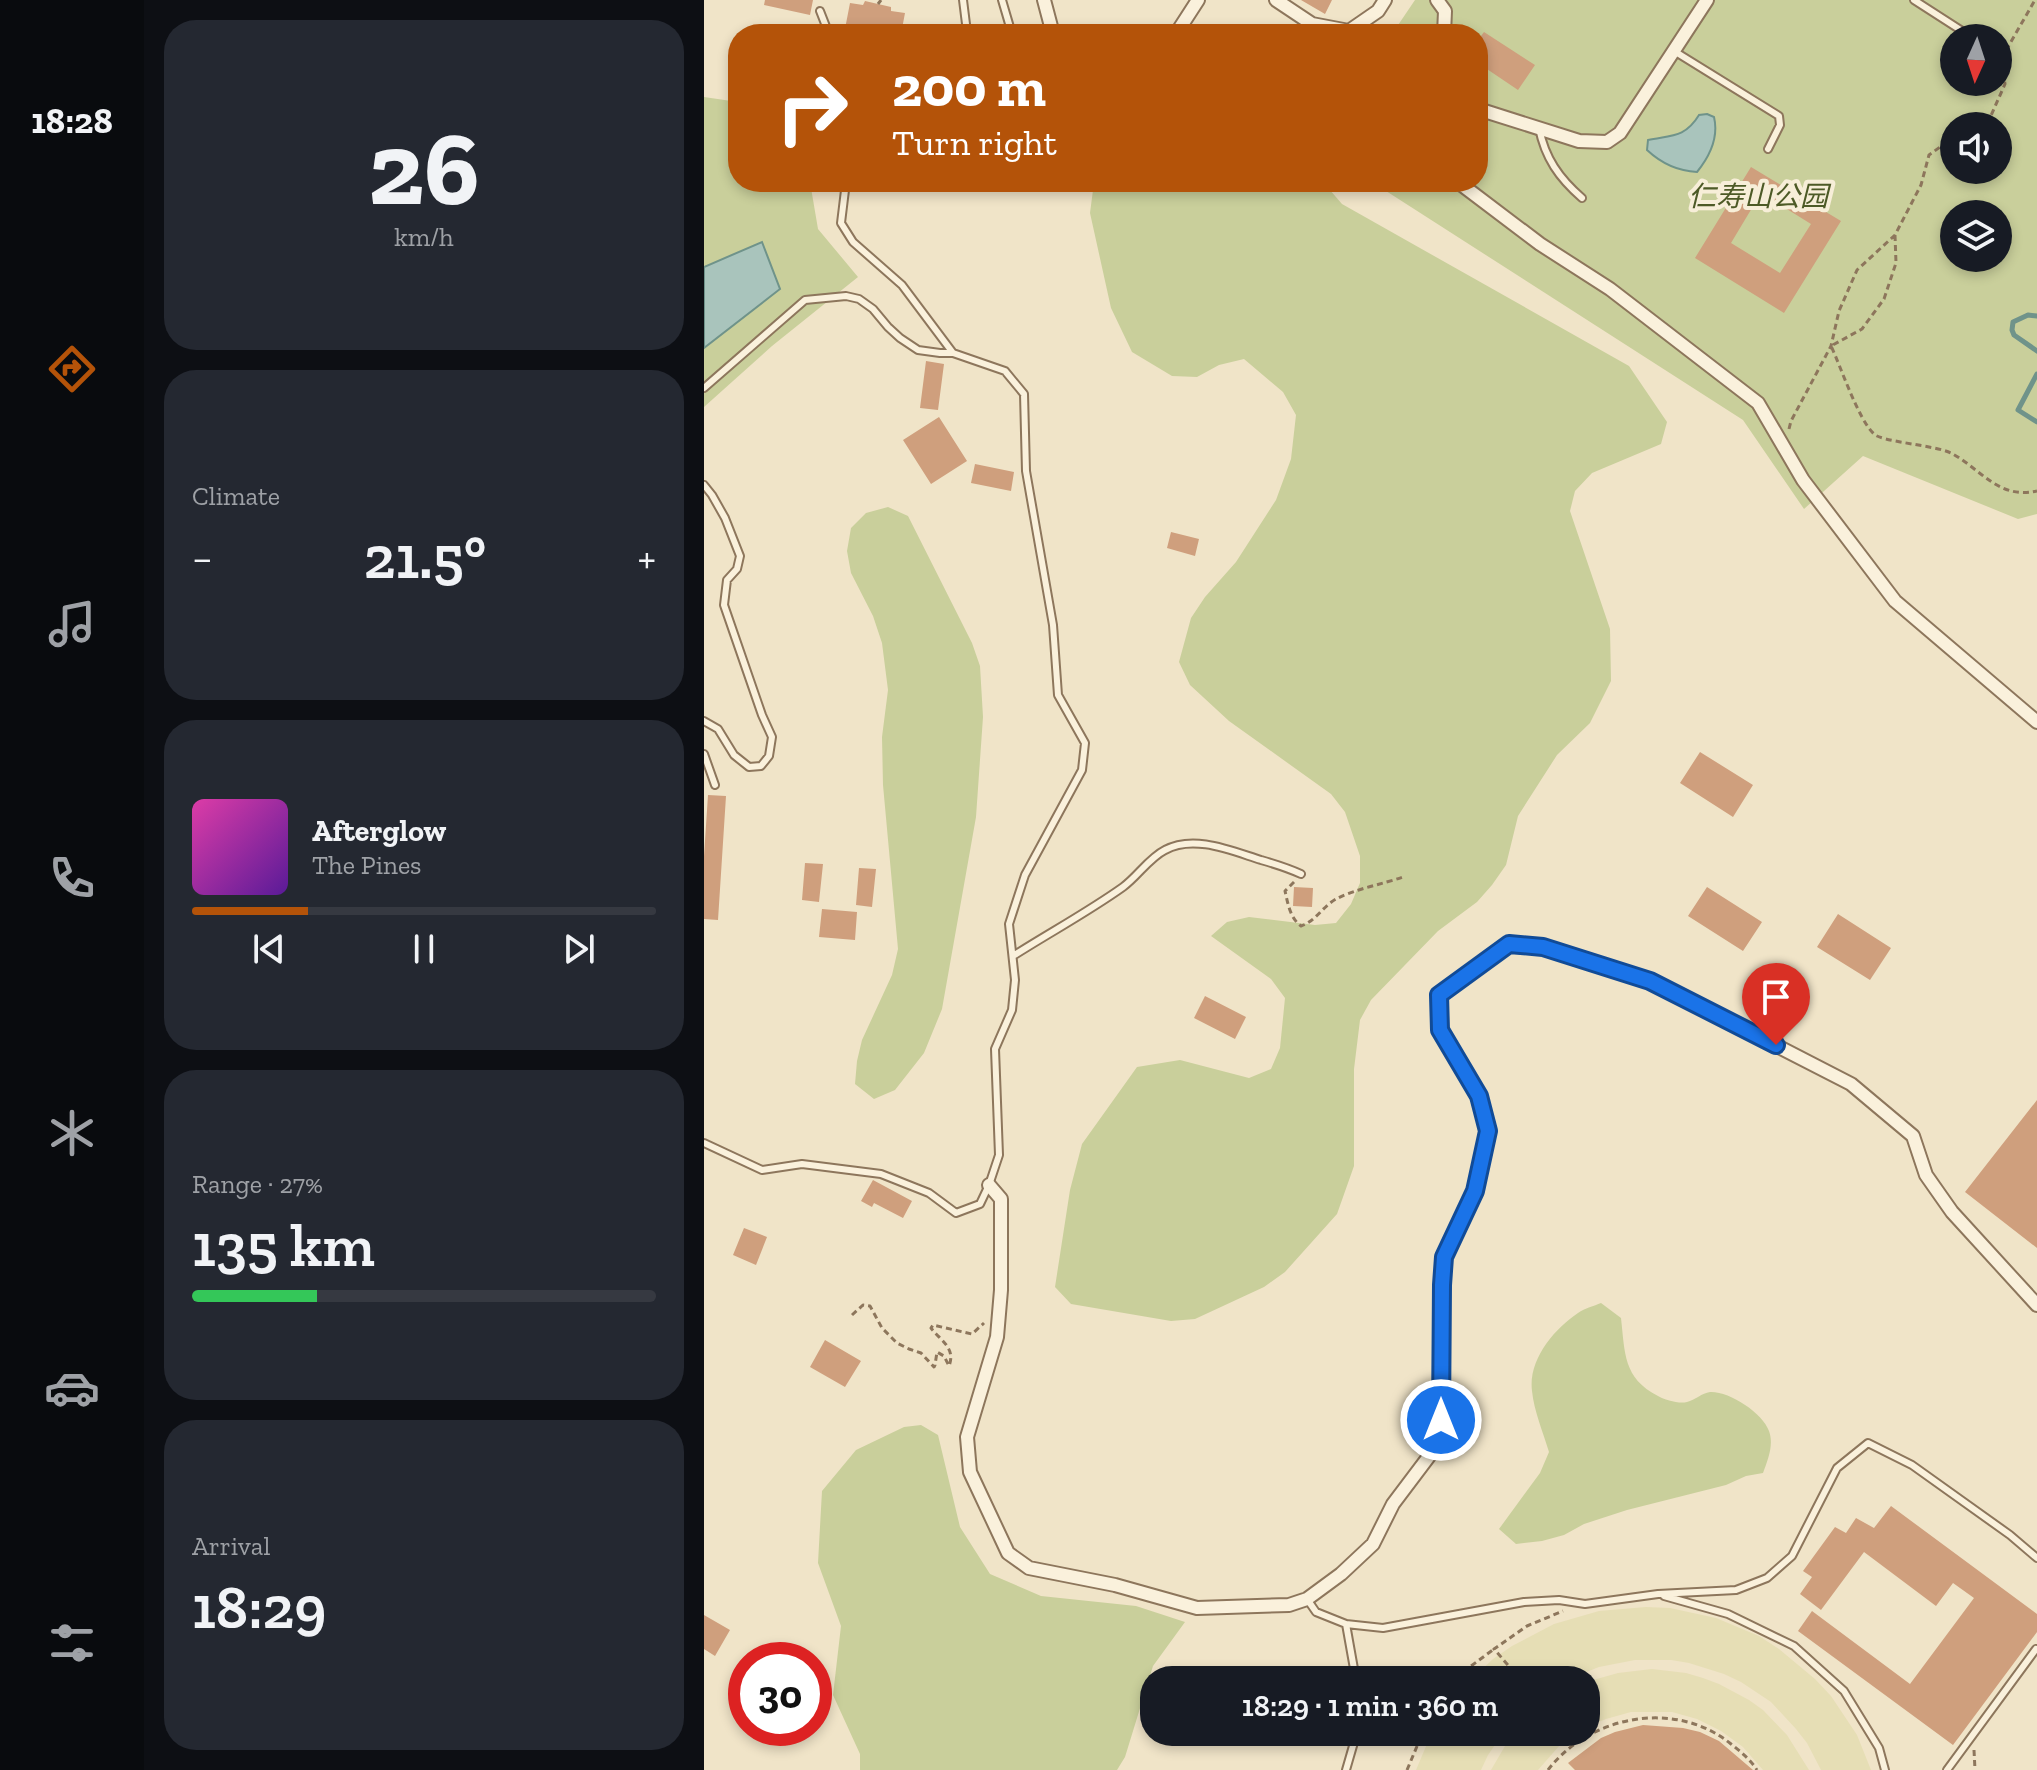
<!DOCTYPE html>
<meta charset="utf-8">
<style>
body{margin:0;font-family:"Zilla Slab","Noto Sans SC",serif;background:#242831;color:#f1f3f6;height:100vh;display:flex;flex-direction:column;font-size:30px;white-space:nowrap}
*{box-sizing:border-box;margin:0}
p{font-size:26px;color:#9ea1a6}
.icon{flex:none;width:44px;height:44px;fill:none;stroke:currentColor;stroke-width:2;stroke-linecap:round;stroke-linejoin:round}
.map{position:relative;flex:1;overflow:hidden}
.panel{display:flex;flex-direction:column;gap:20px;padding:20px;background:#0d0f14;width:560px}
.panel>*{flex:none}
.banner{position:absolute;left:24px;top:24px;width:760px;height:168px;border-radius:32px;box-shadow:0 4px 12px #0003;background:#b45309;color:#fff;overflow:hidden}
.needle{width:52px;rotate:183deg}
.controls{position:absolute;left:1236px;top:24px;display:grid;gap:16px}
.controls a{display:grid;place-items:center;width:72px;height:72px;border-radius:50%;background:#171b24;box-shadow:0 4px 12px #0003;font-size:40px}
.speed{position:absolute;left:24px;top:1642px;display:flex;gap:16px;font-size:40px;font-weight:700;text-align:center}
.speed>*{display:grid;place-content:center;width:104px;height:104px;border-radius:50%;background:#171b24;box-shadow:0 4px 12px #0003;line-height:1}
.speed .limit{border:12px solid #d22;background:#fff;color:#111}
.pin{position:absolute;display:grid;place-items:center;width:68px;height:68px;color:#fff;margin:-82px -34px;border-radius:50% 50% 50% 0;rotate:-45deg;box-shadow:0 0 8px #0007}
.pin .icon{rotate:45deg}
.me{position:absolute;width:88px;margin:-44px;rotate:0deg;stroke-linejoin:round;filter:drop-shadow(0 0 6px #0008)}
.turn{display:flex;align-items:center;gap:28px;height:168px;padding:0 32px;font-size:36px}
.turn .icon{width:104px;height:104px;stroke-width:2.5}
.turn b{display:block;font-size:56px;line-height:68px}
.big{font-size:60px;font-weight:600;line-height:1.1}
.panel .tile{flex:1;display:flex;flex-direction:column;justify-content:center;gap:12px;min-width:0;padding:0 28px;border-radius:32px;background:#242831}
.panel .dial{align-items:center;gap:0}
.dial b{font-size:104px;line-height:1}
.song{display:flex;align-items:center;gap:24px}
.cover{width:96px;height:96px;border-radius:12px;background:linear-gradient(135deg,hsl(320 70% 55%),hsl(270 70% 35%))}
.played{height:8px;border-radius:4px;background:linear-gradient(90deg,#b45309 25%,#363941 25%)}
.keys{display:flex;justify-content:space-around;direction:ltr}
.heat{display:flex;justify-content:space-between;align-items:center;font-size:44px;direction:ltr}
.charge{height:12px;border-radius:6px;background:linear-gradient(90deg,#34c759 27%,#363941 0)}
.trip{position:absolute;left:436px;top:1666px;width:460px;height:80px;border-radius:32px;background:#171b24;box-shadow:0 4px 12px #0003;font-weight:600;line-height:80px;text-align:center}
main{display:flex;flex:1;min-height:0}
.tab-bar{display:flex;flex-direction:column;width:144px;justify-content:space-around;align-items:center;background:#090b0e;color:#9ea1a6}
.tab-bar .icon{width:56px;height:56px}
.tab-bar .current{color:#b45309}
.tab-bar b{font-size:36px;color:#f1f3f6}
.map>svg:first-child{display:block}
.farmland{fill:#e6deb5}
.green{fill:#c9cf9b;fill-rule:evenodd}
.water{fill:#a9c4bc;stroke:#6f938a;stroke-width:2}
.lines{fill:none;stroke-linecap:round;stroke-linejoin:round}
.stream{stroke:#6f938a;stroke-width:5}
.building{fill:#cf9f7d;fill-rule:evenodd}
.service-casing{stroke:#8d765c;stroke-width:10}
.minor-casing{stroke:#8d765c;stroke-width:16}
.path{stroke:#8d765c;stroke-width:3;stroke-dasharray:6 4;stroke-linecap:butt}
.service{stroke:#faf1dc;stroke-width:6}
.minor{stroke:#faf1dc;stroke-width:12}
.route-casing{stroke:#114b97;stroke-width:20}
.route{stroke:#1a73e8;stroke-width:14}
.labels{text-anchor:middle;stroke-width:8;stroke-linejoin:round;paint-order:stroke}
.park-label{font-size:28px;font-style:italic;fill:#4d5a26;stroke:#f7eed8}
</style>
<main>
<nav class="tab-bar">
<b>18:28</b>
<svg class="icon current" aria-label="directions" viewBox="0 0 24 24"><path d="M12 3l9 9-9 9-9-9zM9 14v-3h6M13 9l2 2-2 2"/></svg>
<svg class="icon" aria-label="music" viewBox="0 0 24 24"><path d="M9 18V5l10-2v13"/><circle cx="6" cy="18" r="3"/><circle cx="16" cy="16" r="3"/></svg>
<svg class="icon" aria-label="phone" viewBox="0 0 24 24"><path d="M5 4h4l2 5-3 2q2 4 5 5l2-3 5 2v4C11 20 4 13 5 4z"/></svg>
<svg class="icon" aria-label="climate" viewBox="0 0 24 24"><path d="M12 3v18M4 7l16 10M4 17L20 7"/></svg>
<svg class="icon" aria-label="car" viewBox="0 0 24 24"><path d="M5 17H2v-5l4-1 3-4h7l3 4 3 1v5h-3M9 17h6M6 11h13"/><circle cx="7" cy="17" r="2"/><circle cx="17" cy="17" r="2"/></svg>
<svg class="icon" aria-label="filters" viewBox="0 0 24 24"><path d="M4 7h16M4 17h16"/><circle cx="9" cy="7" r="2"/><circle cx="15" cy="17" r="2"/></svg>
</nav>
<section class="panel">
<div class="tile dial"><b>26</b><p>km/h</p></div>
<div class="tile"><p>Climate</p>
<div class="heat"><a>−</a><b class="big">21.5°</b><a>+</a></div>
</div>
<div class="tile">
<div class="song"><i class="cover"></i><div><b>Afterglow</b><p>The Pines</p></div></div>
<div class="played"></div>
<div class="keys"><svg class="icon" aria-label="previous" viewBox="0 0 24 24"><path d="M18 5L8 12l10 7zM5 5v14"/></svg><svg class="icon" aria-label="pause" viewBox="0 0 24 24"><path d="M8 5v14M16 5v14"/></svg><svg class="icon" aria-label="next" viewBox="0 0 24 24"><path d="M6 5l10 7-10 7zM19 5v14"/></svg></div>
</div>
<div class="tile"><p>Range · 27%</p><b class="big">135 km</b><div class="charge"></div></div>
<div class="tile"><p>Arrival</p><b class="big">18:29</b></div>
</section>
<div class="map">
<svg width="1333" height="1770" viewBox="0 0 1333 1770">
<rect width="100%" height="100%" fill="#f0e4c8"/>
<path class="farmland" d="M942,1607L966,1608L1012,1618L1055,1636L1075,1649L1111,1679L1127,1696L1153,1735L1167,1770H1117L1103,1743L1092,1729L1067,1702L1037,1682L1020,1674L985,1663L967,1660H931L895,1667L862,1680H767L789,1659L808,1646L850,1624L895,1611Z
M948,1669L982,1673L999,1678L1015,1684L1045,1700L1059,1710L1083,1735L1105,1770H1059L1039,1747L1017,1731L993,1719L968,1712H927L902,1719L882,1727V1682L914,1673Z
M728,1732H800L784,1755L777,1770H712Z
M811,1732H874L856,1745L834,1770H787L801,1746Z"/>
<path class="green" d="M711,0H1333V514L1314,519L1159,456L1100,509L1039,420L668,182H774V34H688ZM1250,38H1294V82H1250ZM1250,126H1294V170H1250ZM1250,214H1294V258H1250Z
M0,97L34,102V182H106L114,229L154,277L68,346L0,407V348L76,289L58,243L0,267Z
M392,182H619L638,204L925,366L963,422L957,444L888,473L871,491L866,511L906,629L907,681L886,723L853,755L814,816L802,865L788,885L773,902L734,931L667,1000L656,1020L650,1069V1166L633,1214L581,1272L560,1287L491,1319L467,1321L367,1304L351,1287L366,1190L378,1144L433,1067L476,1060L545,1078L567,1069L576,1048L581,998L567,979L507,936L523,922L545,917L611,925L632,923L647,904L656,883V856L641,812L627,794L525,721L486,685L475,662L487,618L501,597L532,562L572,500L587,459L592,415L579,392L540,359L515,365L493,377L468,376L428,352L407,308L386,213L389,190Z
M184,507L204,516L268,643L276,666L279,717L272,817L238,1009L220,1053L191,1090L170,1099L151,1084L153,1061L158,1040L188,975L194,949L179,785L178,737L184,690L178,643L169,616L147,573L143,551L147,528L162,513Z
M897,1303L917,1318C921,1353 919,1378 954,1396C961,1400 975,1404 983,1402C991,1400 998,1393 1006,1392C1025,1391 1059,1413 1065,1431C1070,1445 1064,1459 1059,1473L1042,1476L1022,1485L923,1510L880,1524L860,1535L838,1541L812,1544L795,1529L836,1473L845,1452C839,1432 830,1411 828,1391C824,1360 850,1329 874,1313C881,1308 890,1306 897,1303Z
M217,1425L234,1435L256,1527L286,1574L337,1596L432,1606L481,1622L449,1666L421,1757L413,1770H156V1754L129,1695L137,1626L114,1563L118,1491L152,1450L200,1427Z"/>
<path class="water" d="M1003,114L1010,117C1015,138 1006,156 993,172C973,171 958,164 943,150L944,140C967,135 981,138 995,115Z
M58,242L76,289L0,348V267Z"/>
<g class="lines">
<path class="stream" d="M1333,316L1324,315L1309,322L1308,330L1310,335L1333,351
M1333,374L1314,410L1333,422"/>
</g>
<path class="building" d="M61,0H109L106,15L60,5Z
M597,0H628L621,14Z
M161,1L187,7V11L201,13L197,34H140L146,3L159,5Z
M780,32L831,65L814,90L774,63V40Z
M1047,167L1137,221L1080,313L991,258ZM1057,193L1107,224L1076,273L1027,243Z
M222,361L240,364L234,410L216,408Z
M235,417L263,461L227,484L199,440Z
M271,464L310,472L307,491L267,483Z
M467,532L495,539L491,556L463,548Z
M996,752L1049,785L1029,817L976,783Z
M4,795L22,796L14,920L0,919V856Z
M101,863L119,864L115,902L98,900Z
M155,868L172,869L168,907L152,905Z
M590,887L609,888L608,907L589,906Z
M1003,887L1058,922L1039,951L984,916Z
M118,909L153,912L151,940L115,937Z
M1134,914L1187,948L1166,980L1113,947Z
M501,996L542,1017L531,1039L490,1018Z
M1333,1100V1248L1261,1192Z
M169,1180L208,1201L199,1218L170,1203L168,1207L157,1201Z
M40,1228L63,1237L52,1265L29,1255Z
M121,1340L157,1361L141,1387L106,1367Z
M1187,1506L1333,1614V1632L1249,1745L1094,1631L1108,1611L1206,1684L1270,1598L1249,1583L1232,1606L1160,1552L1117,1610L1096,1594L1108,1577L1099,1571L1131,1527L1142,1533L1152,1518L1170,1528Z
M0,1615L26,1630L11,1656L0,1649Z
M939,1725L979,1728L996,1732L1015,1741L1049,1770H871L864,1763L897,1738L911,1732Z"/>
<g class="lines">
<g class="service-casing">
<path id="service" d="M259,0L262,24L261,34
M298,0L308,34
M1210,0L1269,38
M116,11L125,34
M970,51L1075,116L1076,125L1064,149
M835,128C841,158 855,178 878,198
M0,388L101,300L142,296L155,299L169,309L184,327L196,338L214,350L236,353H249
M0,485L8,495L21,518L36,556L33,569L23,580L20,605L58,715L68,737L65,756L57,766L45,767L30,755L14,729L0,721
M0,754L11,785
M309,956C345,933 384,912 419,887C434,876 445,858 461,850C490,834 528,851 557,860C571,864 584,868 597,874
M0,1143L58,1170L98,1164L177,1174L225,1193L252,1213L276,1204L285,1185L295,1155L291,1049L308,1010L311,980L305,924L321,875L378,770L381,743L354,695L349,625L322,471L320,394L301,371L249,353L198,285L149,242L137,223L142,182
M960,1596L1024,1614L1090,1646L1140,1691L1175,1748L1181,1770
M603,1599L612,1612L642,1624L679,1628L820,1602L855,1600L881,1604L954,1594L1032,1590L1063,1578L1088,1556L1133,1468L1164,1443L1208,1465L1306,1535L1333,1558
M642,1624L652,1680
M642,1770L653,1732
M1243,1770L1332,1649"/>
</g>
<g class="minor-casing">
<path id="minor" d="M340,0L349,34
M572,0L608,24L645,31L674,11L681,0
M733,0L741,11L740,34
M472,34L494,0
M774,109L875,141L903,142L916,133L1003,0
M758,185L836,244L906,289L1054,403L1099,480L1191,601L1333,722
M285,1185L297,1199V1290L293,1337L263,1437L266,1472L304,1553L325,1568L411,1585L493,1608L585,1605L603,1599L637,1574L669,1544L689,1504L732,1447L737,1420L738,1285L740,1257L771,1191L784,1131L775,1096L736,1030L735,995L805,944L839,947L946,981L1147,1084L1209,1136L1222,1175L1248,1212L1333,1305"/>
</g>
<path class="path" d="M174,4L177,0
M1297,59L1331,0
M1272,126L1285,120L1301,84L1297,59L1294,56
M1191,235L1192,263L1180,299L1158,329L1127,346C1137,367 1154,419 1170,434C1178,442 1230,445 1247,453C1277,469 1295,500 1333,491
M1085,429L1087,421L1127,346L1135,311L1153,270L1191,235L1217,185L1225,155L1250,137
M590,882L581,891C584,904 586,918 597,926C612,921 618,907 632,899C651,889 679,884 699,877
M148,1315L159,1305L166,1306L178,1328L193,1343L205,1349L217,1353L230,1367L231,1365L233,1352L240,1356L245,1366C252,1348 237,1341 227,1328L229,1325L268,1334L280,1323
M753,1680L763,1669L790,1649
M817,1680L790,1649L823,1626L859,1611
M861,1732L871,1744
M1270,1750L1271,1770
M703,1770L719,1732
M844,1770C886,1715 972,1699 1027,1744C1037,1752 1046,1759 1053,1770"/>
<use href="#service" class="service"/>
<use href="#minor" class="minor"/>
</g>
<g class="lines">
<g class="route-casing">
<path id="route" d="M737,1420L738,1285L740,1257L771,1191L784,1131L775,1096L736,1030L735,995L805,944L839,947L946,981L1072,1045"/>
</g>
<use href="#route" class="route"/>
</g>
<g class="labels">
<g class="park-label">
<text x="1054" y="206">仁寿山公园</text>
</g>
</g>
</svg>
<div class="controls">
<a><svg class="needle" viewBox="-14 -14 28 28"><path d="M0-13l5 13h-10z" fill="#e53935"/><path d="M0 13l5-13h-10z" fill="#9ea1a6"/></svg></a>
<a><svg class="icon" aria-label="sound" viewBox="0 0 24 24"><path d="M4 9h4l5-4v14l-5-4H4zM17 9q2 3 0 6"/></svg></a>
<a><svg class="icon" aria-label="layers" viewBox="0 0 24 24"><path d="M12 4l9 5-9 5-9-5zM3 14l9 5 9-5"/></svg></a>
</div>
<div class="speed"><div class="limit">30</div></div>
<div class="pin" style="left:1072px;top:1045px;background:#d93025"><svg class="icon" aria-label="arrive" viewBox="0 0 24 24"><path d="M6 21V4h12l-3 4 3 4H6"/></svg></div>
<svg class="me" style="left:737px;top:1420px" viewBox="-20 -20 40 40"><circle r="17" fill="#1a73e8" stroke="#fff" stroke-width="3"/><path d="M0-11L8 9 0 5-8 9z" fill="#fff"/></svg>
<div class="trip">18:29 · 1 min · 360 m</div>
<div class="banner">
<div class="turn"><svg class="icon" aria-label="right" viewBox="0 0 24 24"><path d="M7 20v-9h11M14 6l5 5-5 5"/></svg><div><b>200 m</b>Turn right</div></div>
</div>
</div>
</main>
